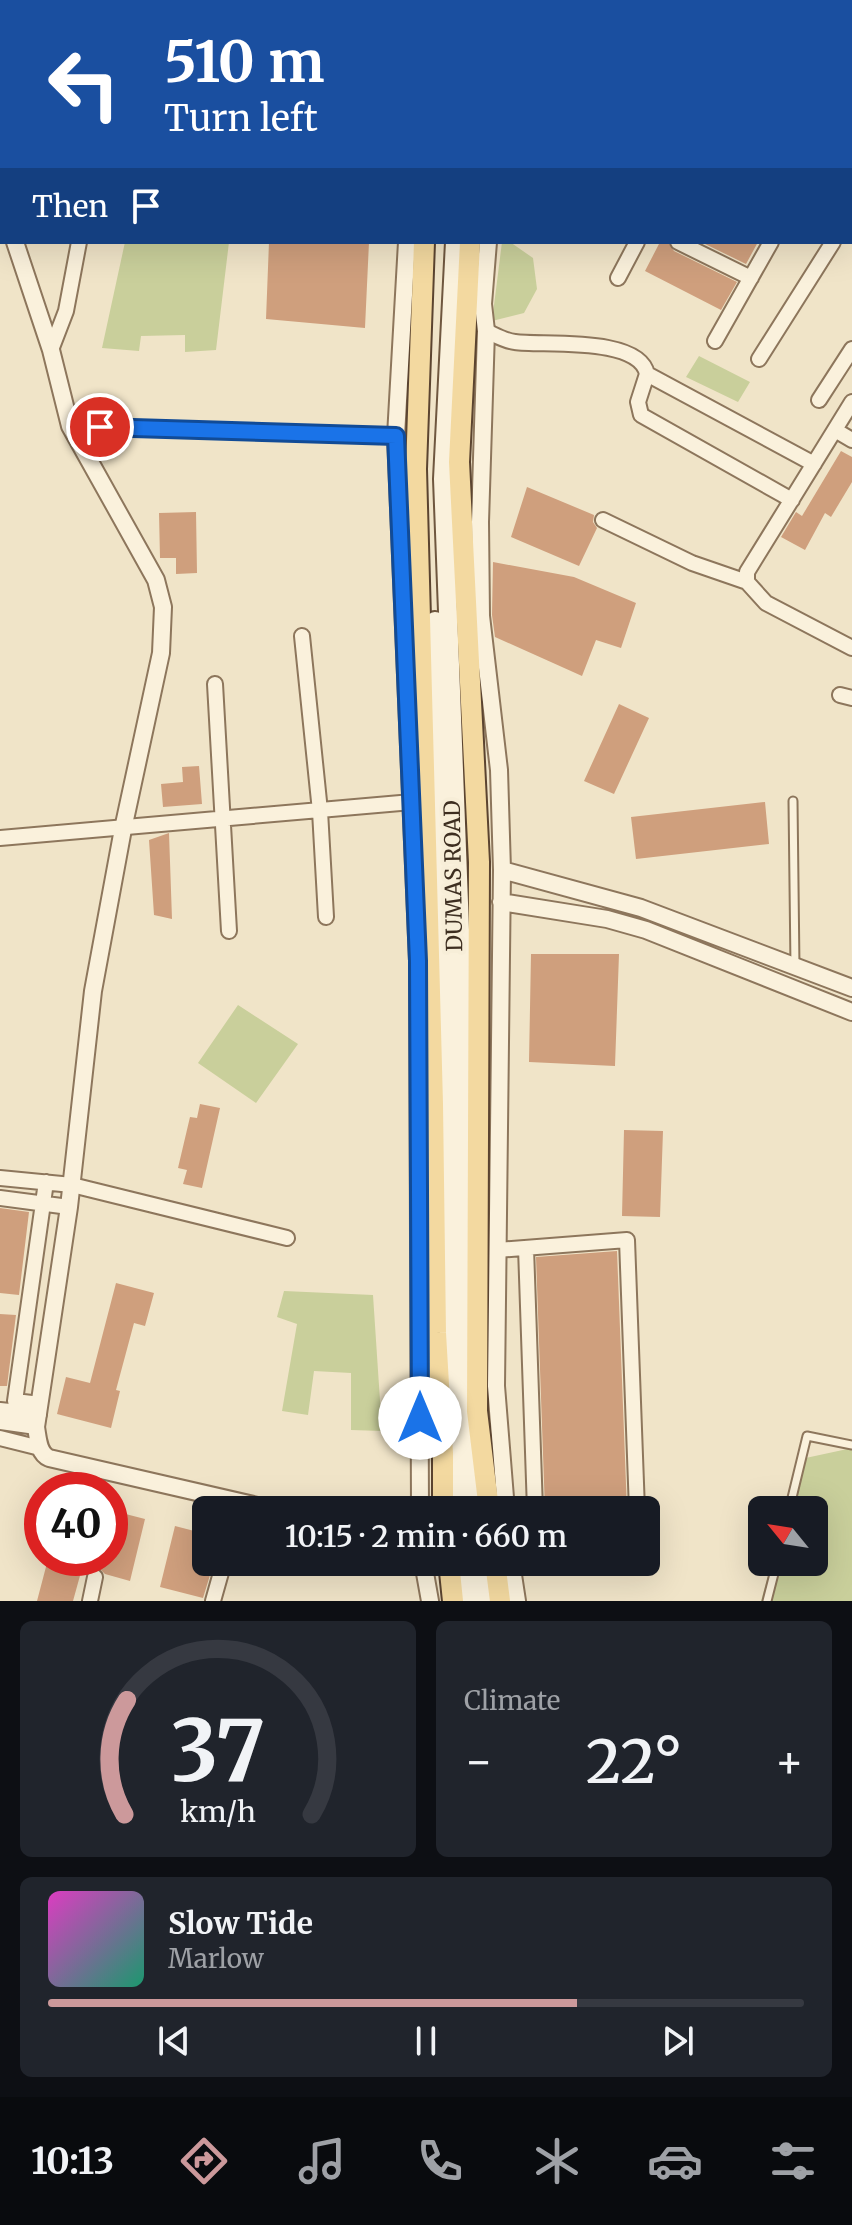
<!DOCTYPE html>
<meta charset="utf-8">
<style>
body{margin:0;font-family:Merriweather,serif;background:#20242c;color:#f1f3f6;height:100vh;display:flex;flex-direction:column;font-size:30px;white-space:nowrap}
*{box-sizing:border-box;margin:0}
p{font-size:26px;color:#9ea1a6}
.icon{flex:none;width:44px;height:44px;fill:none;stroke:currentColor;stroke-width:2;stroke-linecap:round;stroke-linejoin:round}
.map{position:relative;height:1601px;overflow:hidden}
.panel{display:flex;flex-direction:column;gap:20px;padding:20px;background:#0d0f14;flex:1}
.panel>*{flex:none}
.top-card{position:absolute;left:0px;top:0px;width:852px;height:244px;box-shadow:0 8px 32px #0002;background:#1a4fa0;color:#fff;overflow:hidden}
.needle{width:52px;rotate:300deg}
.tools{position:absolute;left:748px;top:1496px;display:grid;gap:16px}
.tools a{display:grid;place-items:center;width:80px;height:80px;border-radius:12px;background:#171b24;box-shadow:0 8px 32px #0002;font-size:40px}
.speed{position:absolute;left:24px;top:1472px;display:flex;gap:16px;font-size:40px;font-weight:700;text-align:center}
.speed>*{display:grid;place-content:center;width:104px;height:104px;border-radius:50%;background:#171b24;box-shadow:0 8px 32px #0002;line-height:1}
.speed .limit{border:12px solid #d22;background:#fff;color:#111}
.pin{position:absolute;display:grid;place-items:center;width:68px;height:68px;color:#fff;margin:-34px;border:4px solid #fff;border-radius:50%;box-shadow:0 2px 8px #0007}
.me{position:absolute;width:88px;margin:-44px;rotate:0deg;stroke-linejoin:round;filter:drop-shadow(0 0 6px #0008)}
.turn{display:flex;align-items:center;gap:28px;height:168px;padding:0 32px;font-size:36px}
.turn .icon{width:104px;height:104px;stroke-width:2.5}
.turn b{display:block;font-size:56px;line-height:68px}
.then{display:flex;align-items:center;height:76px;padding:0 32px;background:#0003;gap:16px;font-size:30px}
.big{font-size:60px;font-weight:600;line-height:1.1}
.panel .widget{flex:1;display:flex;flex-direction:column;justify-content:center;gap:12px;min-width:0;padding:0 28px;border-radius:12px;background:#20242c}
.panel .dial{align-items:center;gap:0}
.dial svg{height:208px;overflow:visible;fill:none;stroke:#363941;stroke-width:7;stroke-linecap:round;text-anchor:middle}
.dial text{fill:#f1f3f6;stroke:none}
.song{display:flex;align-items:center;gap:24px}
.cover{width:96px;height:96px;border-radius:12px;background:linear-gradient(135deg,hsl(310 70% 55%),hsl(160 70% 35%))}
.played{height:8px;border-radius:4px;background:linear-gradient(90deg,#cc999b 70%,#363941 70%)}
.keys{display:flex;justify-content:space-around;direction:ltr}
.heat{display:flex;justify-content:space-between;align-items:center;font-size:44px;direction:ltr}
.panel .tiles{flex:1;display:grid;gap:20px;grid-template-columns:1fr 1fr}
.widget:last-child{grid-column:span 2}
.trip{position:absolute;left:192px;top:1496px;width:468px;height:80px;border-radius:12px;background:#171b24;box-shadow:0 8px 32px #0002;font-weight:600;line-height:80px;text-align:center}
.dock{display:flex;height:128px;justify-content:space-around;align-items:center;background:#090b0e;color:#9ea1a6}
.dock .icon{width:56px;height:56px}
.dock .on{color:#cc999b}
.dock b{font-size:36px;color:#f1f3f6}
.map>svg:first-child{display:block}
.green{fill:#c9cf9b}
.building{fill:#cf9f7d}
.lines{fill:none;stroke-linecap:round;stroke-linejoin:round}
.service-casing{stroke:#8d765c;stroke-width:11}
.minor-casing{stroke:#8d765c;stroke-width:18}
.tertiary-casing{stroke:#8d765c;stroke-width:20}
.secondary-casing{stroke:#6f573f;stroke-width:22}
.primary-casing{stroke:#5b4430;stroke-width:24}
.service{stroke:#faf1dc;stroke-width:7}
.minor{stroke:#faf1dc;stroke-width:14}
.tertiary{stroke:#faf1dc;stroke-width:16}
.secondary{stroke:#faf1dc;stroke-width:18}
.primary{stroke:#f3d9a0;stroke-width:20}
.route-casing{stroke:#114b97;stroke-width:20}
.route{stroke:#1a73e8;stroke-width:14}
.labels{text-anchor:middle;stroke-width:8;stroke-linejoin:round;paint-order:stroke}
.street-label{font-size:22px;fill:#3d2e20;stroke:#f7eed8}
</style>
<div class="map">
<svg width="852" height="1601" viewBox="0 0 852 1601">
<rect width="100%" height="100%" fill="#f0e4c8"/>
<path class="green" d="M125,242H229L216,350L185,352V335L141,336L139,351L102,348Z
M502,242H510L533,258L537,289L524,313L492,321Z
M699,356L750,382L738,402L686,377Z
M238,1005L298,1044L256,1103L198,1063Z
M284,1291L373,1295L382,1431L351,1430V1373L314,1371L308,1415L282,1411L297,1324L277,1317Z
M852,1448V1601H761L772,1562H814V1510H786L801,1459Z"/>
<path class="building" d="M269,242H369L365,328L266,319Z
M660,242H668L674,251L737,282L721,310L645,271Z
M701,242H758L746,264Z
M841,451L852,457V482L831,517L825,513L805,550L781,537L796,512L802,516Z
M527,487L594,515L593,522L597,528L579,566L511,537Z
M196,512L197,573L176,574V558H160L159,513Z
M493,562L574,577L636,603L621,648L596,640L582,676L495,637L492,615Z
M619,704L649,718L614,794L584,781Z
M199,766L202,804L163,807L161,784L183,782L182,767Z
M765,802L769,844L636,859L631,817Z
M169,833L172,919L154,915L149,840Z
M531,954H619L615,1066L529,1062Z
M200,1104L220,1108L202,1188L183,1184L187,1170L178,1168L190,1117L197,1118Z
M624,1130L663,1131L660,1217L622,1216Z
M0,1208L29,1212L19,1295L0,1293Z
M617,1251L627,1510H545L536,1257Z
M116,1283L154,1293L145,1326L134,1323L116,1390L120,1391L111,1428L57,1414L66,1377L90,1383Z
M0,1314L16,1315L7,1386H0Z
M110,1510L145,1519L130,1581L105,1574L98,1567L85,1570L88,1558H110Z
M175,1526L206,1534V1562H214L203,1598L160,1587Z
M47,1563L81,1572L73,1601H37Z"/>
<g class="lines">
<g class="service-casing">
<path id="service" d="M793,801L795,967
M789,1510L807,1436L852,1445
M767,1601L777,1562"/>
</g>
<g class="minor-casing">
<path id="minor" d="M7,0L17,2
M684,0L687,2
M61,2L62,0
M749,2L750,0
M811,2L812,0
M0,84L2,85
M850,130L852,132
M850,216L852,213
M678,242L751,278
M618,278L637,242
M486,331C495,335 505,341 515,342C543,346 639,336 647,374L638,402L641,415L792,500
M715,341L771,242
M51,350L66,311L79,242
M759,359L833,242
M647,374L814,464
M819,400L852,349
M852,402L747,572V582L766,603L852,648
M70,426L396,436
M835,430L852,440
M603,520L692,563L747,582
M302,636L320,811L326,917
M215,684L229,931
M840,695L852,698
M0,838L412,802
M0,1178L72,1185L287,1238
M0,1198L69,1207
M526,1248L535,1510
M497,1250L627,1240L637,1510
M40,1404L15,1401L46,1182
M0,1410L39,1414
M0,1422L36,1427
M0,1438L40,1448
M90,1601L95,1577
M213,1601L224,1562"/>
</g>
<g class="tertiary-casing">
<path id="tertiary" d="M420,2V0
M505,2V0
M0,201L2,205
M15,242L51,350L70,426L156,580L163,607L161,653L123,829L93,991L69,1207L36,1427C38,1438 38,1453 49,1458L275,1510
M407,242L396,436L418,961L420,1510
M488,242L483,304L486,331L480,522L481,616L499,770L502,870L496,1386L506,1510
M502,870L641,908L852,988
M501,902L607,919L646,930L852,1012
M423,1562L430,1601
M511,1562L517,1601"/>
</g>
<g class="secondary-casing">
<path id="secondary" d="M455,2V0
M455,242L443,479L463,1009L462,1324L473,1510
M435,621L447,1048L449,1380L458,1510
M465,1562L470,1601
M479,1562L483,1601"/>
</g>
<g class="primary-casing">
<path id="primary" d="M438,2V0
M481,2V0
M424,242L416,469L433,1104L436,1333L443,1453V1510
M470,242L459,462L479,862L477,1411L489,1510
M449,1562L453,1601
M495,1562L500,1601"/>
</g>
<use href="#service" class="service"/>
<use href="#minor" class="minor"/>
<use href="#tertiary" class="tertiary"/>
<use href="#secondary" class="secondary"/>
<use href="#primary" class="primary"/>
</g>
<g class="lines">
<g class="route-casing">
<path id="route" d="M100,427L396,436L418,961L420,1418"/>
</g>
<use href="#route" class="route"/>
</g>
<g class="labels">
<g class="street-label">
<text transform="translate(453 876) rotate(-91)" y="8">DUMAS ROAD</text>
</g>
</g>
</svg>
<div class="tools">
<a><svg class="needle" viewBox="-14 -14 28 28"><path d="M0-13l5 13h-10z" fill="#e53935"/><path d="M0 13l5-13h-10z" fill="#9ea1a6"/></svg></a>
</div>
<div class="speed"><div class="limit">40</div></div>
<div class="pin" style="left:100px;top:427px;background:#d93025"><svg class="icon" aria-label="arrive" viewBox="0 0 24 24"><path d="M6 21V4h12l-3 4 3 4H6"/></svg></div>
<svg class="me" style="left:420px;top:1418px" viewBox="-20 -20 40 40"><circle r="19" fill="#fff"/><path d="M0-13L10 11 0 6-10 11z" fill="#1a73e8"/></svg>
<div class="trip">10:15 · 2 min · 660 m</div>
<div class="top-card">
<div class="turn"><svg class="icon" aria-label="left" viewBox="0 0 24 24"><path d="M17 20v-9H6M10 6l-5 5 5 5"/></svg><div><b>510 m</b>Turn left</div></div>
<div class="then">Then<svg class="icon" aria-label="arrive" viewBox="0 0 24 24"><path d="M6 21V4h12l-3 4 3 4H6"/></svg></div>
</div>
</div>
<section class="panel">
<div class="tiles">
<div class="widget dial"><svg viewBox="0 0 100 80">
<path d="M14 69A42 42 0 1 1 86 69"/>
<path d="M14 69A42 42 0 0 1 15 25" stroke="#cc999b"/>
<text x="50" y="56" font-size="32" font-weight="700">37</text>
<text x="50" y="72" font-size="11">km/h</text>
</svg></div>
<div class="widget"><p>Climate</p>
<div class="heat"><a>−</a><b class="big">22°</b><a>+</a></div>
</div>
<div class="widget">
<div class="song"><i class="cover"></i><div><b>Slow Tide</b><p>Marlow</p></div></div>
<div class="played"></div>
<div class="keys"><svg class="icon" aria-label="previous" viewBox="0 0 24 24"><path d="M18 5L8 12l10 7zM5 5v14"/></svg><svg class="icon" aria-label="pause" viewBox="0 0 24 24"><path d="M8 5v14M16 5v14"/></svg><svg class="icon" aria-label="next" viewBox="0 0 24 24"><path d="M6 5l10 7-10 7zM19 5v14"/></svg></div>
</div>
</div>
</section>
<nav class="dock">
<b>10:13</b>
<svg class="icon on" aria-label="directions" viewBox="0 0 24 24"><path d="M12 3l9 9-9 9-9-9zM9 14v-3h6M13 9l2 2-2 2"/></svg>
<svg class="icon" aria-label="music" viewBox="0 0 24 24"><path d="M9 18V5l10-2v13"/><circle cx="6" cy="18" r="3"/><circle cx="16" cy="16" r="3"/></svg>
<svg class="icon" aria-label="phone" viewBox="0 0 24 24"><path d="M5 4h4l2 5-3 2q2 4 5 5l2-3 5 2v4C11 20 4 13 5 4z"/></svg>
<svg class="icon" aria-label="climate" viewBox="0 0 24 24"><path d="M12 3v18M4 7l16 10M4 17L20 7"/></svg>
<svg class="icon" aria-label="car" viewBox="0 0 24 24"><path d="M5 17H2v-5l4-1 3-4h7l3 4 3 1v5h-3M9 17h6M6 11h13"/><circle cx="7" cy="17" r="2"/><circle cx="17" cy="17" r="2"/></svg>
<svg class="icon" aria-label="filters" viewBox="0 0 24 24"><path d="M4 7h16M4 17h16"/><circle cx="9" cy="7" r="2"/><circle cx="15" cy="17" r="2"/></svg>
</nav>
